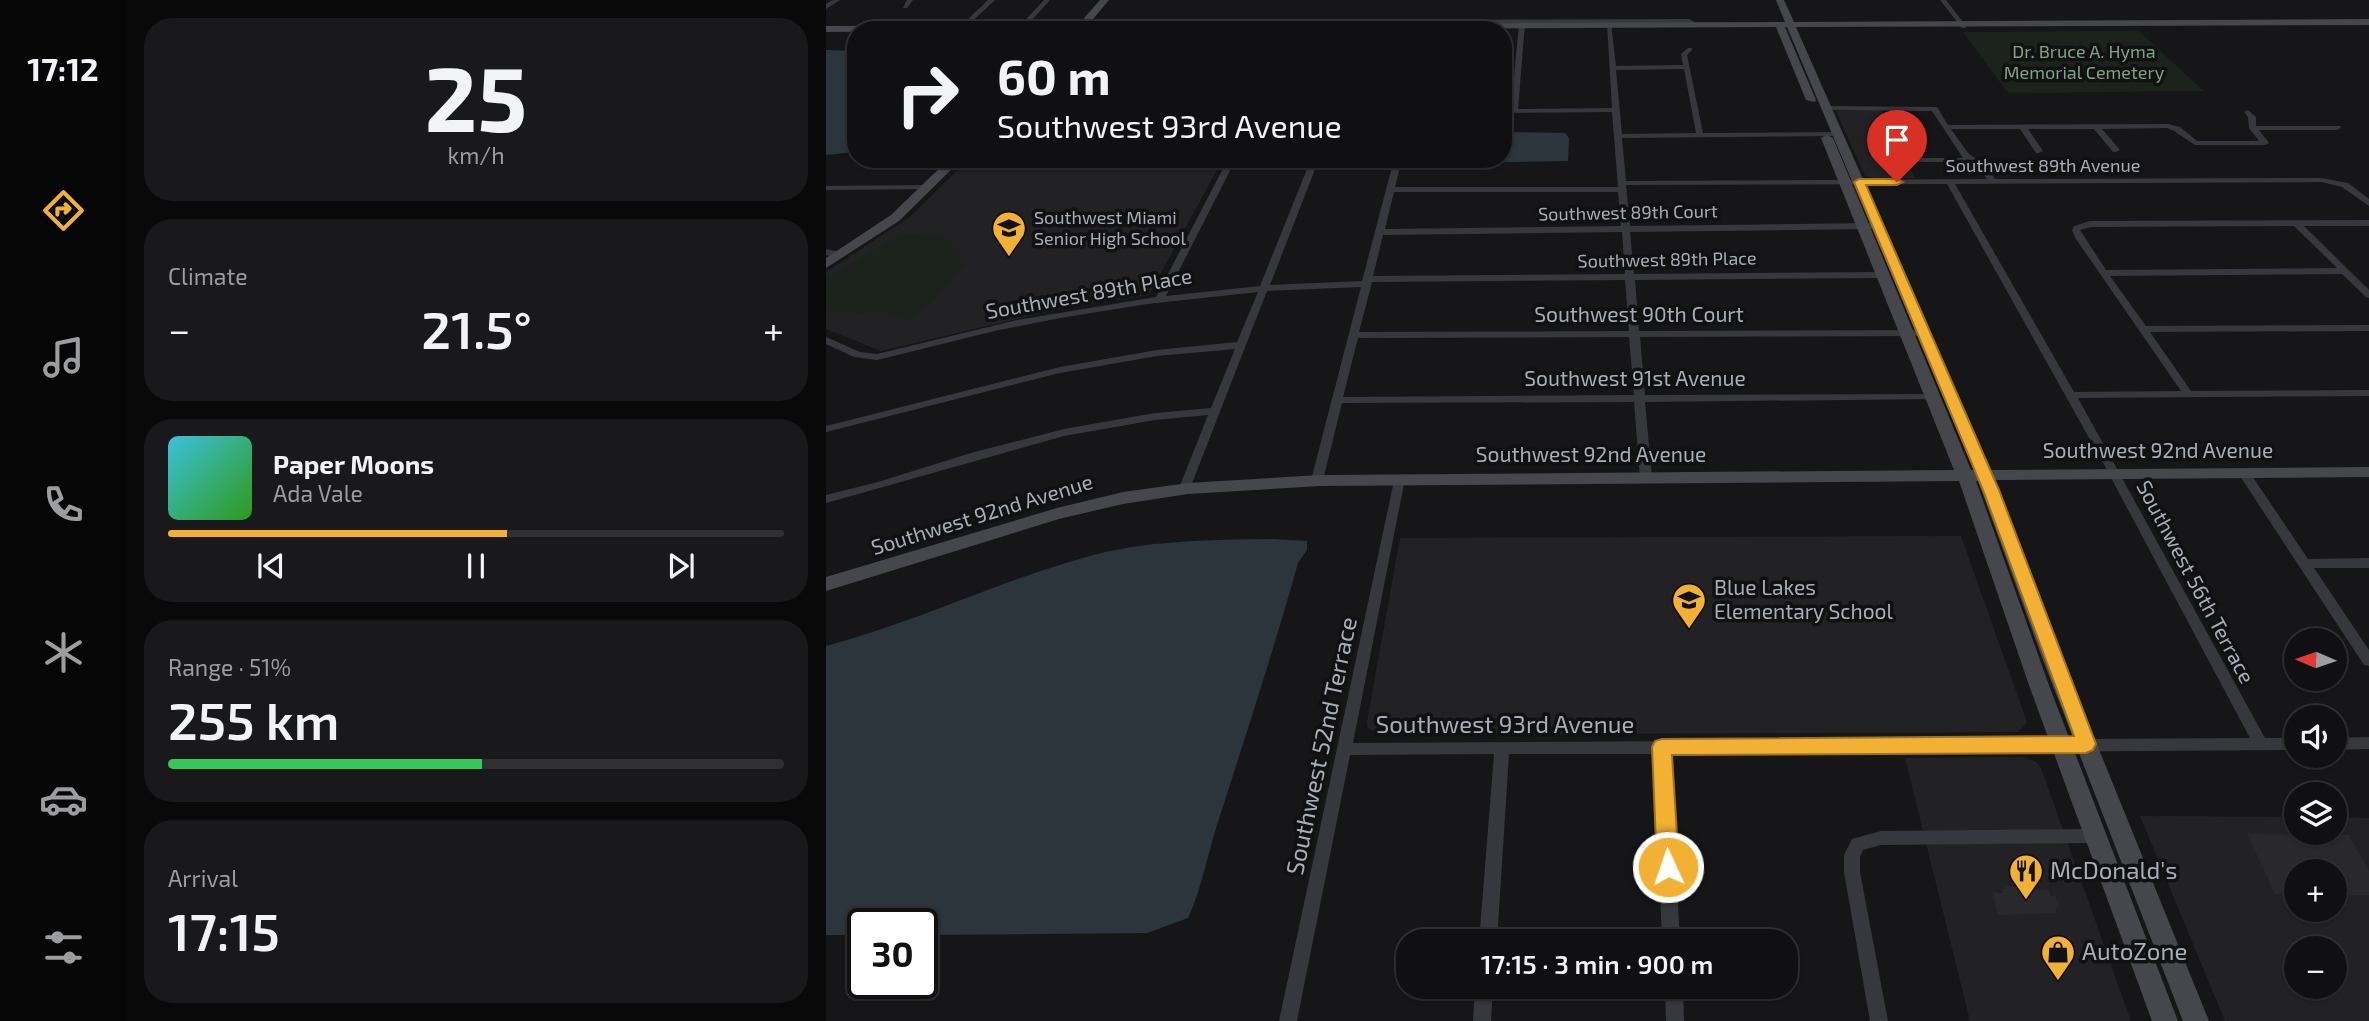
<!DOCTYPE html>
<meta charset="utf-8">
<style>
body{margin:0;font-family:"Exo 2",sans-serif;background:#19191b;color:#f1f3f6;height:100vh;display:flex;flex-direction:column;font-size:26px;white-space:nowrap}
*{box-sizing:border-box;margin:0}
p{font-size:23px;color:#9c9d9f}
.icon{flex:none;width:38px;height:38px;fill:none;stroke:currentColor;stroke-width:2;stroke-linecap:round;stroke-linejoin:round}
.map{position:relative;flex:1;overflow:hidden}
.details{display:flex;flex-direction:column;gap:18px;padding:18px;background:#09090a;width:700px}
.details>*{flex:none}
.hud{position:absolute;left:21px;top:21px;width:665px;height:147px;border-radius:28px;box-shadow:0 2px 5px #0004,0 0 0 2px #303032;background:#101012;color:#f1f3f6;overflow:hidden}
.needle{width:46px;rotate:272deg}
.buttons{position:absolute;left:1458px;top:628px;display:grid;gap:14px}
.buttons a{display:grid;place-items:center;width:63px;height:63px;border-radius:50%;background:#101012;box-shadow:0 2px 5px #0004,0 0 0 2px #303032;font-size:35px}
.speed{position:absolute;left:21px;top:908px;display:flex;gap:14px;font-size:35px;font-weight:700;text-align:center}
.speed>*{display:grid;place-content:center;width:91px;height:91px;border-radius:50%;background:#101012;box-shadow:0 2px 5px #0004,0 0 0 2px #303032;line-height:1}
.speed .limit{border:4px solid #111;border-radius:10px;background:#fff;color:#111}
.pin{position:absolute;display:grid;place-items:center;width:60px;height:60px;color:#fff;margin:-72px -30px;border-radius:50% 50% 50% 0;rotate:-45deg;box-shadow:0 0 7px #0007}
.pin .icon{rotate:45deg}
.me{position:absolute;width:77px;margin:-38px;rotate:357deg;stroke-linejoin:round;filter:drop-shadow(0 0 5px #0008)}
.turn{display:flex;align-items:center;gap:24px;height:147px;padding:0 35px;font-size:32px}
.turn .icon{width:91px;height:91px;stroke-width:2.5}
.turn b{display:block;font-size:49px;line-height:60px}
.big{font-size:52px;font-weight:600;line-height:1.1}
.details .tile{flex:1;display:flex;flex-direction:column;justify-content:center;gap:10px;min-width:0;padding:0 24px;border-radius:28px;background:#19191b}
.details .dial{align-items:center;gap:0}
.dial b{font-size:91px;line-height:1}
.song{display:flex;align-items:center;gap:21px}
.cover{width:84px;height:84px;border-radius:10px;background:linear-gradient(135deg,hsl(190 70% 55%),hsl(110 70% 35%))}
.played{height:7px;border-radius:4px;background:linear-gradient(90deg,#f2b134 55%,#303032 55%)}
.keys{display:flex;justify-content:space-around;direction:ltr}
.heat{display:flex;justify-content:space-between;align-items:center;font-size:38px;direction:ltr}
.charge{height:10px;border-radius:5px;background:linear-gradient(90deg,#34c759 51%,#303032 0)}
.trip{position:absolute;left:570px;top:929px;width:402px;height:70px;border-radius:28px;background:#101012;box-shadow:0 2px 5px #0004,0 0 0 2px #303032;font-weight:600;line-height:70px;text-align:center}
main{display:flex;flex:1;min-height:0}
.menu{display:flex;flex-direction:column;width:126px;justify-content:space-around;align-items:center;background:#060607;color:#9c9d9f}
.menu .icon{width:49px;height:49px}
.menu .selected{color:#f2b134}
.menu b{font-size:32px;color:#f1f3f6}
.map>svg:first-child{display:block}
.built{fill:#222225;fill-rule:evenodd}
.green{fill:#1c231d}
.water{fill:#2c353c}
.building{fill:#29292c}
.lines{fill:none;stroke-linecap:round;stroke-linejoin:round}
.street{fill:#37383d;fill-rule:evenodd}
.secondary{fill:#45474d;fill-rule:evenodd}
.route{fill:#f2b134;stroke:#9d7322;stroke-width:2}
.labels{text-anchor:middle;stroke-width:7;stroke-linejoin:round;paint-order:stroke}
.far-park-label{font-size:18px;fill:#7fa381;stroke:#111113}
.far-street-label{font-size:18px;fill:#a8adb8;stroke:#111113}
.far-poi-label{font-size:18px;fill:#a8adb8;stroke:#111113;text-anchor:start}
.street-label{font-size:21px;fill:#a8adb8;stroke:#111113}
.poi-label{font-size:21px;fill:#a8adb8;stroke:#111113;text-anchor:start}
.near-street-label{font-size:24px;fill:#a8adb8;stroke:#111113}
.near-poi-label{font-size:24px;fill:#a8adb8;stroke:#111113;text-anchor:start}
</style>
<main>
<nav class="menu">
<b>17:12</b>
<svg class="icon selected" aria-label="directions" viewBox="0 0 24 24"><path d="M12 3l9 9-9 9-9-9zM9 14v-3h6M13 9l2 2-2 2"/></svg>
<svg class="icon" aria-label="music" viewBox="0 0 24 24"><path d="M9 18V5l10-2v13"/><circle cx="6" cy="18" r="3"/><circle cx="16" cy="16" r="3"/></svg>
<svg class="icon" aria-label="phone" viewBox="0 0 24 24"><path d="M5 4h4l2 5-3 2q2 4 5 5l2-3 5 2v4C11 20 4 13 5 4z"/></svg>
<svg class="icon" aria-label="climate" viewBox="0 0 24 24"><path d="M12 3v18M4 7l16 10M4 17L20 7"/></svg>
<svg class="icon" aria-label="car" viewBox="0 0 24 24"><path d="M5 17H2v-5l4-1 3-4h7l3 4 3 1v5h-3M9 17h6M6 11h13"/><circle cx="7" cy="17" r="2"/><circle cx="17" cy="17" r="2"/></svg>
<svg class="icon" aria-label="filters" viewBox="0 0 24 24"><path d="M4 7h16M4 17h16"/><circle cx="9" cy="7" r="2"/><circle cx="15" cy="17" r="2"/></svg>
</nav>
<section class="details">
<div class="tile dial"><b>25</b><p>km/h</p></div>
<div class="tile"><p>Climate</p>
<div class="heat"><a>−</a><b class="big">21.5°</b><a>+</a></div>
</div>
<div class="tile">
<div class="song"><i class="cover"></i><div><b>Paper Moons</b><p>Ada Vale</p></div></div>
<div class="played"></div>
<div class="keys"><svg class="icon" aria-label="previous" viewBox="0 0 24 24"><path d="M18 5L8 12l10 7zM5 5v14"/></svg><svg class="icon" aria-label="pause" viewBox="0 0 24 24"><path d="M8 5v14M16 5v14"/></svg><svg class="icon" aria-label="next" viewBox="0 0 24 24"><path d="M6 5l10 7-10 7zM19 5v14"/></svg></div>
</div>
<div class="tile"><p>Range · 51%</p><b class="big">255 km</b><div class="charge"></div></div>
<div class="tile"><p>Arrival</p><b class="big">17:15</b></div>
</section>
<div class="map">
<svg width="1543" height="1021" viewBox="0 0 1543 1021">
<rect width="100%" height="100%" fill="#161618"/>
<path class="built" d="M1056,110L1062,123H1083L1093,139L1070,140L1089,178H1046L1039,176L1010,111Z
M143,159H397L323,295L242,307L55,351L0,329V272L84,217Z
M1135,536L1201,722L1192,732L554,735L542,728L541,722L574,538Z
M1198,757L1210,762L1215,768L1305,1021H1144L1079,758Z
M1314,816L1470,817V833H1508L1509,817L1543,818V1021H1399ZM1470,872H1508V910H1470ZM1470,948H1508V987H1470Z"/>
<path class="green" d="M1313,31L1378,91L1182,93L1137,32Z
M76,234L124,237L139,263L108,300L82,320L45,312L25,316L0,310V278Z"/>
<path class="water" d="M0,50L30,51V152L0,155Z
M677,132L739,133L743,138L742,161L641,163L632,159H677Z
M447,539L481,541V550L472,563C447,652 419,738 391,825C381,856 376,888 362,918L321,933L96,935V924H37V935H0V646C88,623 170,582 257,558C317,540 384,540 447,539Z"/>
<path class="building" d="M1421,834L1523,835L1543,871V895H1508V872H1470V894H1449Z
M1180,886L1223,890L1225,896H1229L1233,907H1229L1231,913L1172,915L1166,892L1177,893V889H1181Z"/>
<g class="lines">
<path class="street" d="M7,0H14L0,9V4Z
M81,0H87L81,8H77Z
M162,0H169L138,29H134V27Z
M218,0H224L197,30H190Z
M1114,0H1120L1140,26V28H1136Z
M863,19L872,24L869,26L862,23H785L790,66L857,65L855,54L862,48H866V50L861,55L877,133L1012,132L1016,134L1012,136L796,138L800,181L1161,179L1155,171L1144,162H1092L1091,160L1095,158H1137L1106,111L998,110V106H1001L1108,107H1111L1122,125L1342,124L1354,127L1371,141H1433L1423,128L1422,117L1418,112L1422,110L1430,117V126H1514L1515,128L1511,130H1433L1443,143L1439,145H1369L1348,131L1341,128L1276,129L1294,150L1290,152H1287L1268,129H1202L1217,151L1213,153H1210L1194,129H1125L1142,153L1161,167L1169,179L1495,178L1522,183L1543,199V206L1516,187L1495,182L1129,184L1248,392L1355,391L1250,239L1246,230L1248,226L1264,221L1543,220V226H1478L1543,290V298L1540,297L1516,274L1284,276L1320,326L1543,325V331L1324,332L1365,391L1543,390V396L1252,398L1439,738H1470V750L844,754L854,942H836L829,754H683L671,942H653L668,754L524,755L471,1021H453L569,476H577L579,479L527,743L1424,738L1276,461L1121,184L800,185L804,226L1046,223L1050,226L1046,229L804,232L808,274L1057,272L1062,275L1057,278L809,280L813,331L1098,330L1103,333L1098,336L814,337L819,395L1107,394L1112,397L1111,399L819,402L826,478L820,482L814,478L808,402L516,403L497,480L491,484L485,480L535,287L441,291L363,491H355L353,488L382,415L329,420L238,436L0,503V495L52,482L145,453L238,429L329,413L385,408L409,349L331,356L234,373L0,432V426L234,367L331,350L411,342L432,292L321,304L234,318L173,330L51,360L28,357L0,344V337L34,352L51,354L191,320L330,297L402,159H410L340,296L434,286L485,159H493L444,285L536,281L568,159H576L569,187H792L786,112L677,113V109H685L693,23L323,25L306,28L304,25L323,21ZM781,23L786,108L692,109L699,23ZM858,69L870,133L796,134L790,70ZM568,192H792L795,226L559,229ZM1468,226L1511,268L1280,270L1254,230L1265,227ZM796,232L799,274L547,276L557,235ZM799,280L803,331L533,332L546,282ZM803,337L808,395L517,397L532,338Z
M103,185H106V189L0,190V186Z
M0,249L18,253L20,255L15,258L0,255Z
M1418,469L1422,470L1482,559L1543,558V568H1488L1543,650V666L1538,665L1412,473Z
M1543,737V749L1508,750V738Z
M1269,829L1275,831L1277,836L1275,841L1269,843L1055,845L1037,850L1034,856V872L1062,1021H1044L1018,872V855L1026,839L1055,831Z
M649,987H667L665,1021H647Z
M839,987H857L858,1021H840Z"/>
<path class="secondary" d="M274,0H283L262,25L959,22L950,0H958L968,22L1543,19V25L970,27L1165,470L1543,467V477L1169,480L1238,663L1383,1021H1357L1218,663L1152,481H1150L1224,688L1352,1021H1326L1204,688L1133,481L494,486L362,494L297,504L233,519L0,591V577L231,508L297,492L362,483L494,475L1128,470L995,138L1001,135L1007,138L1145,470H1148L961,27H959L990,100L989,102L980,100L950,27L0,32V26L252,25Z
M123,159H136L73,221L0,268V258L65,215Z"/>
</g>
<path class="route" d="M1033,179H1071L1077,182L1071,185H1040L1173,490L1270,744L1267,750L1260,753L846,755L853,867L849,874L842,877L834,874L831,867L826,747L829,741L836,739L1248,736L1157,490L1028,182Z"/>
<defs>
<g id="school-pin" transform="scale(1.75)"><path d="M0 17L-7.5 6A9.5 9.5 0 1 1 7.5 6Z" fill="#f2b134" stroke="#111113"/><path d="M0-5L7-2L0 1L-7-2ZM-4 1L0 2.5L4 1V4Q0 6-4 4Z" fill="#111"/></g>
<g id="restaurant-pin" transform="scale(1.75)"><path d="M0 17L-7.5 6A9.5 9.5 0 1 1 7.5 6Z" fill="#f2b134" stroke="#111113"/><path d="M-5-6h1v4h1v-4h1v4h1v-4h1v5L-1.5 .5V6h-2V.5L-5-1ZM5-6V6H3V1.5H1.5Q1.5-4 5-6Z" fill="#111"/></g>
<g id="shop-pin" transform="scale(1.75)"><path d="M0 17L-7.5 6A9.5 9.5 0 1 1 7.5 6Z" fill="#f2b134" stroke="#111113"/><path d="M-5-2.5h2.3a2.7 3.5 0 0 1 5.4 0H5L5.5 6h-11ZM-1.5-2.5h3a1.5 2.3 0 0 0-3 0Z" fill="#111"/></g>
</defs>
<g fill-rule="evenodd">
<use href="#school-pin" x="183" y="228"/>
<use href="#school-pin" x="863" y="600"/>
<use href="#restaurant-pin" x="1200" y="871"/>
<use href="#shop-pin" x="1232" y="952"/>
</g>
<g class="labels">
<g class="far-park-label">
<text x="1258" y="58">Dr. Bruce A. Hyma<tspan x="1258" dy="21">Memorial Cemetery</tspan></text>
</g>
<g class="far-street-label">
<text x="1217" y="172">Southwest 89th Avenue</text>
<text transform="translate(802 213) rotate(-1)" y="6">Southwest 89th Court</text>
<text transform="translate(841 260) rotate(-1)" y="6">Southwest 89th Place</text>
</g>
<g class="far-poi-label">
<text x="208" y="224">Southwest Miami<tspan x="208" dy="21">Senior High School</tspan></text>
</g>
<g class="street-label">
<text transform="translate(263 294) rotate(-10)" y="7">Southwest 89th Place</text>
<text x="813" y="322">Southwest 90th Court</text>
<text x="809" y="386">Southwest 91st Avenue</text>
<text x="1332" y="458">Southwest 92nd Avenue</text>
<text x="765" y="462">Southwest 92nd Avenue</text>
<text transform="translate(156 515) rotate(-17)" y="7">Southwest 92nd Avenue</text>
<text transform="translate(1369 582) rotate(62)" y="7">Southwest 56th Terrace</text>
</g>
<g class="poi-label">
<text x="888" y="595">Blue Lakes<tspan x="888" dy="24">Elementary School</tspan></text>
</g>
<g class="near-street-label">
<text x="679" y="733">Southwest 93rd Avenue</text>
<text transform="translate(496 746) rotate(-78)" y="8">Southwest 52nd Terrace</text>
</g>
<g class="near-poi-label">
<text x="1224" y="879">McDonald's</text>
<text x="1256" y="960">AutoZone</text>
</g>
</g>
</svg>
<div class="buttons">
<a><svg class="needle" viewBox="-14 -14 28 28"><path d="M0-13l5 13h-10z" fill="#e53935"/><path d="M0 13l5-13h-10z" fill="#9c9d9f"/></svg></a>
<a><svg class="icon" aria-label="sound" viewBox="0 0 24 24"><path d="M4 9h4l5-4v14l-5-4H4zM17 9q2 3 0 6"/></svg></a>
<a><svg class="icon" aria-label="layers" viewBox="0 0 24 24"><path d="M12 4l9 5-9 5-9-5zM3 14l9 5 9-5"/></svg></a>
<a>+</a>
<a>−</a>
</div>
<div class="speed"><div class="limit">30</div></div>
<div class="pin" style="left:1071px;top:182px;background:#d93025"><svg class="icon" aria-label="arrive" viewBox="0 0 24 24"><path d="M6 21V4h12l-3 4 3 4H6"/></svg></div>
<svg class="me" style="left:842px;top:867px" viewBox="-20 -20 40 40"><circle r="17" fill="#f2b134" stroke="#fff" stroke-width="3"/><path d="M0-11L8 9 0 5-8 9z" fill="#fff"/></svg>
<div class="trip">17:15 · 3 min · 900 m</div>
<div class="hud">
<div class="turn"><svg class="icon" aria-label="right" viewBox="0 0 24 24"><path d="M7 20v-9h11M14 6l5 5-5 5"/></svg><div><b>60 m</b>Southwest 93rd Avenue</div></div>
</div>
</div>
</main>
